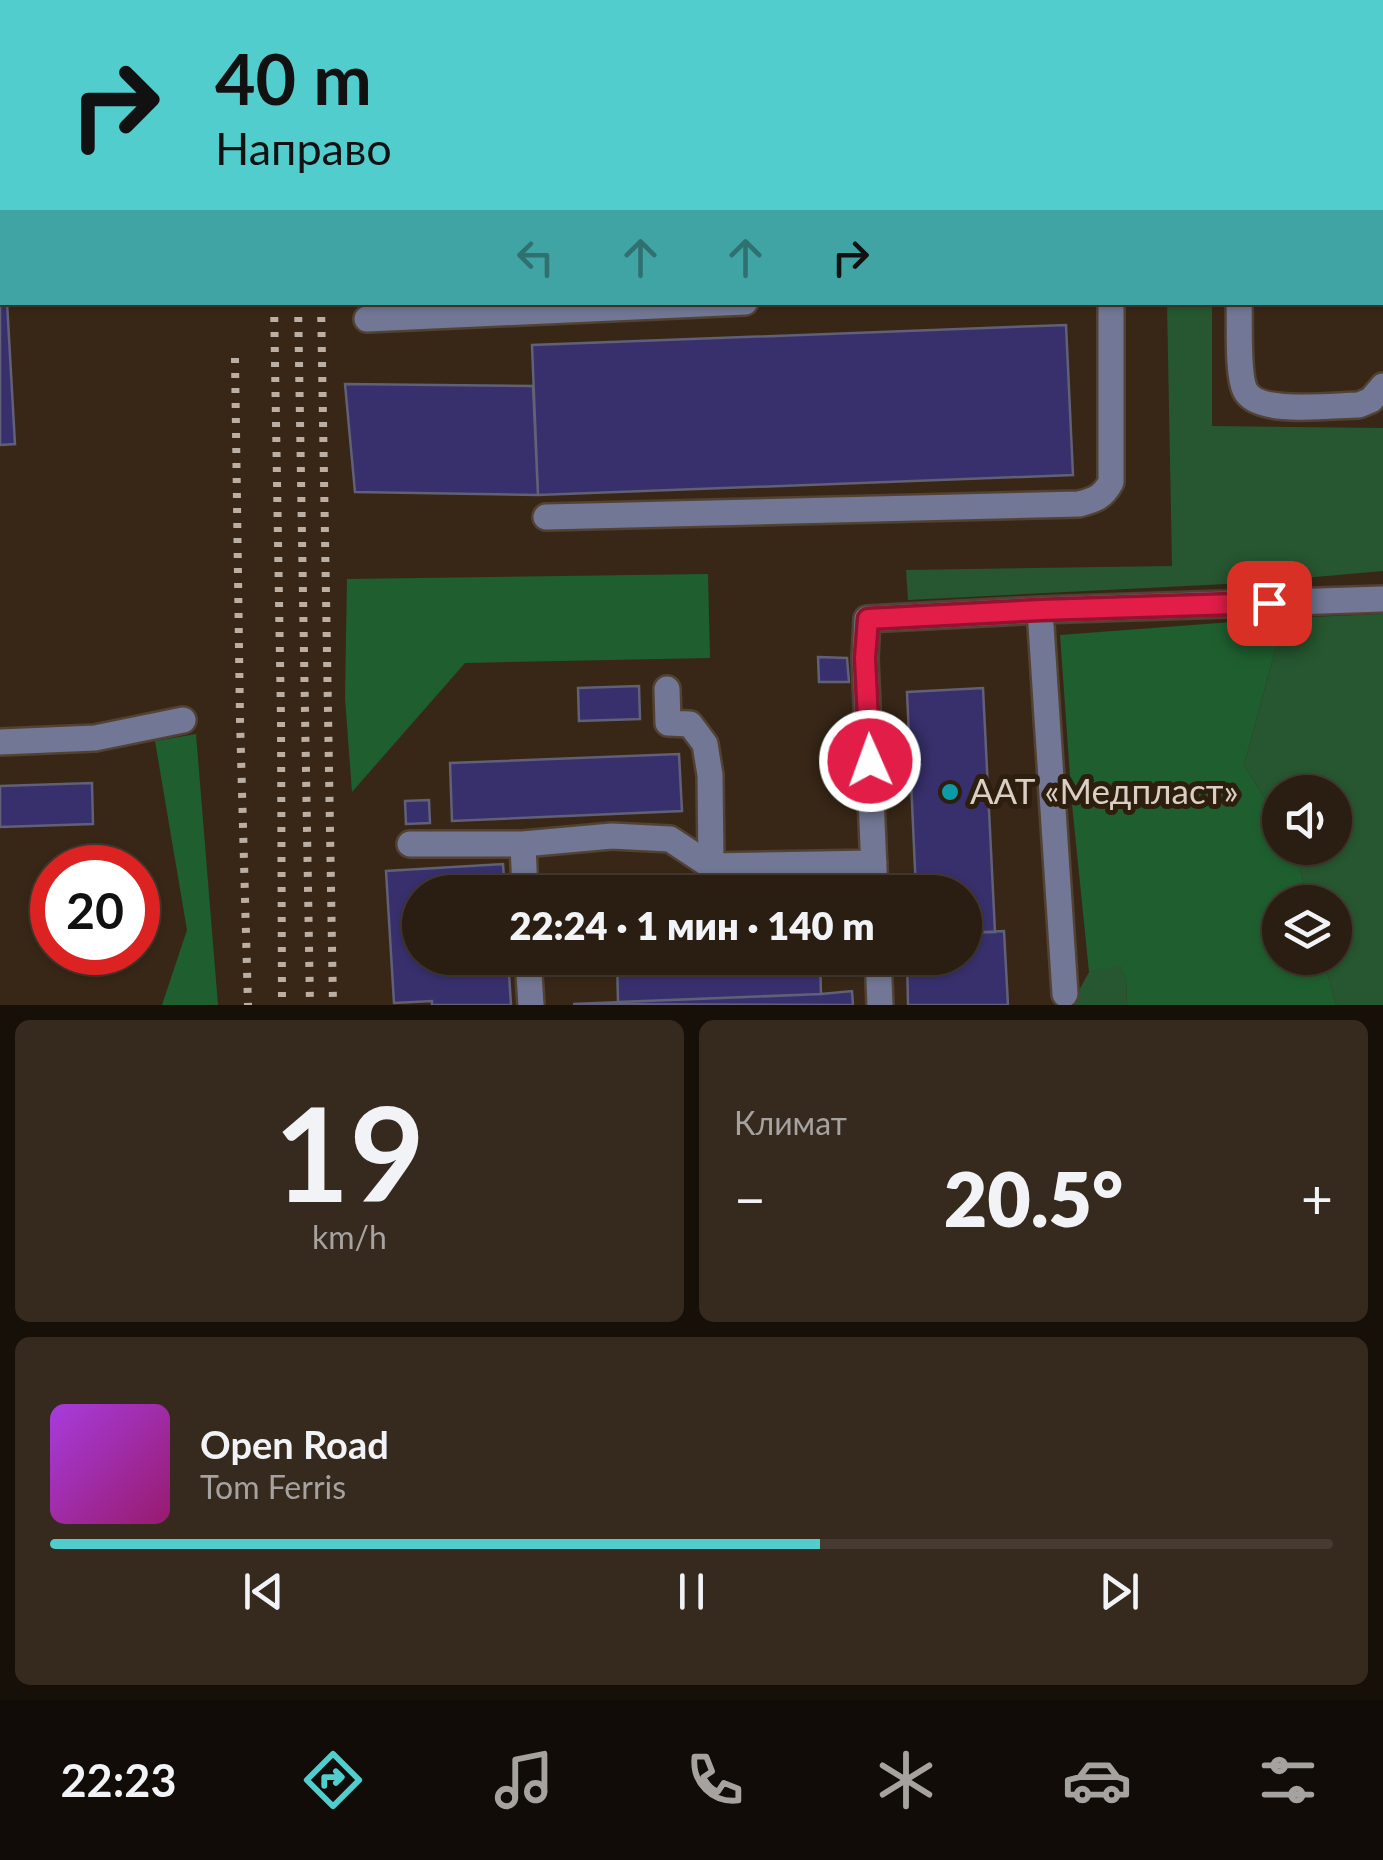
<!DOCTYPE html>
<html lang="ru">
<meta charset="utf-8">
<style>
body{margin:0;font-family:Lato,sans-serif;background:#362a1f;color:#f1f3f6;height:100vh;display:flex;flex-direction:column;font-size:38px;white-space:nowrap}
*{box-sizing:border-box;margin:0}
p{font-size:32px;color:#a5a29f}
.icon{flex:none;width:55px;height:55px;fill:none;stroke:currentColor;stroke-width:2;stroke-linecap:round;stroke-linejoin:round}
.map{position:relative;height:1005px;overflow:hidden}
.panel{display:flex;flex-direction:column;gap:15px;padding:15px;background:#171009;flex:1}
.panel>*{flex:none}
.hud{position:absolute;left:0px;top:0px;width:1385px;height:305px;box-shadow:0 2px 8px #0004,0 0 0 2px #463b31;background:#52cdcd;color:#111;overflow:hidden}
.tools{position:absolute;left:1262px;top:775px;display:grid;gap:20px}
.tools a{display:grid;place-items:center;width:90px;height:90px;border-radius:50%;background:#2a1d11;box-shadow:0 2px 8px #0004,0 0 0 2px #463b31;font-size:50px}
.speed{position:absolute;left:30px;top:845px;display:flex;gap:20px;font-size:50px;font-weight:700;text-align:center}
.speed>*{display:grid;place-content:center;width:130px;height:130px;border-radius:50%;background:#2a1d11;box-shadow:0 2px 8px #0004,0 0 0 2px #463b31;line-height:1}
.speed .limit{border:15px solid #d22;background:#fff;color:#111}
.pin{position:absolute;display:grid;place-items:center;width:85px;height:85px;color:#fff;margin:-42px;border-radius:20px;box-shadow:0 5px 15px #0006}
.me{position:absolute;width:110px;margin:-55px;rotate:358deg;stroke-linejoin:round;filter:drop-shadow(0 0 8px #0008)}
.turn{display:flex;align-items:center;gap:35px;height:210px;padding:0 50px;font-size:45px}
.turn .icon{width:130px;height:130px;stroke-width:2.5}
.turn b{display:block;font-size:70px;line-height:85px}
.lanes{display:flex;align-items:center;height:95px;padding:0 50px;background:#0003;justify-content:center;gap:50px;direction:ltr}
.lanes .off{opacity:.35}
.big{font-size:75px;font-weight:800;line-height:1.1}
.panel .widget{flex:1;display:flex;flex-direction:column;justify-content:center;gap:15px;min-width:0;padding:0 35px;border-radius:15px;background:#362a1f}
.panel .dial{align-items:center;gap:0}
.dial b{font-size:130px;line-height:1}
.song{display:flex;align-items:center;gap:30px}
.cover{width:120px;height:120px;border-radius:15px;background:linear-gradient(135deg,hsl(280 70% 55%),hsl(320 70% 35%))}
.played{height:10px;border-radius:5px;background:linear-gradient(90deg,#52cdcd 60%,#463b31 60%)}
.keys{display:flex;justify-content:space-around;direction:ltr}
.heat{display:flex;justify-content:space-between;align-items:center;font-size:55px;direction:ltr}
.panel .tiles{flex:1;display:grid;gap:15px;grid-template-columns:1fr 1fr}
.widget:last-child{grid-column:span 2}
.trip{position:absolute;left:402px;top:875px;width:580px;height:100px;border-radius:50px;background:#2a1d11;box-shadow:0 2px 8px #0004,0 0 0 2px #463b31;font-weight:800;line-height:100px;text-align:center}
.dock{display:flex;height:160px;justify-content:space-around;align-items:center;background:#110c07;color:#a5a29f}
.dock .icon{width:70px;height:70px}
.dock .on{color:#52cdcd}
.dock b{font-size:45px;color:#f1f3f6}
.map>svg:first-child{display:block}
.green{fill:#265730}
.forest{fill:#1f5f2f}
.building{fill:#38306c;stroke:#606077;stroke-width:2.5}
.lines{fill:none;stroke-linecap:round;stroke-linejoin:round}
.minor-casing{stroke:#524233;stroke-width:30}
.minor{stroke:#717794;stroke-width:25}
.rail{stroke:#bbafa4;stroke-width:8;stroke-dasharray:5 10;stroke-linecap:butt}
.route-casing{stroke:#92132f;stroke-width:25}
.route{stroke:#e11d48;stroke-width:18}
.culture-dot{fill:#0f9aa8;stroke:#2e1e0e;stroke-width:4}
.labels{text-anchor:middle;stroke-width:10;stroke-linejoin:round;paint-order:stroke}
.poi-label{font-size:35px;fill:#dacfc5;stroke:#2e1e0e;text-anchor:start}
</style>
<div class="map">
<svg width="1383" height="1005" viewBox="0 0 1383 1005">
<rect width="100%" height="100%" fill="#382717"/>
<path class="green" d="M1167,303H1212V426L1383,428V571L1246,583L908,600L906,570L1172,566Z
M1383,614V1005H1336L1323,958H1335V902H1309L1294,848H1335V792H1280V823L1244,765L1284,618Z
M1120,964L1126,977L1127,1005H1075L1076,996L1089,972Z"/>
<path class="forest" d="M708,574L710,658L465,663L352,792L345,698L347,579Z
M1284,618L1244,765L1280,823V848H1294L1309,902H1280V958H1323L1336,1005H1127L1126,977L1120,965L1089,972L1072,804L1060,635Z
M196,734L218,1005H162L187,930L155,741Z"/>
<path class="building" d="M351,0H430V2H351Z
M552,0H922V2H552Z
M1084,0H1147V2H1084Z
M2,291V302H7L15,444L0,445V292Z
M1066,325L1073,475L538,495L532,345Z
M345,384L533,386L538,495L355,492Z
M818,657L847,658L849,682H819Z
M639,686L640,719L579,721L578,688Z
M983,688L995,932L965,933V892H916L907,692Z
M679,754L682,811L452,821L450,763Z
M92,783L93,824L0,827V786Z
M429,800L430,823L406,824L405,801Z
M503,864L505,892H420V958H508L511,1005H432V1001L394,1003L386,871Z
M804,883V892H649V889Z
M1004,931L1008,1005H908L907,958H965V933Z
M617,958H832V959H820L821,994L618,1002Z
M852,991L853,1005L573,1004L821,994Z"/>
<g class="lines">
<g class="minor-casing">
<path id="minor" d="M74,0V2
M443,0V2
M1196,0V2
M1382,281H1383
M1239,302C1240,322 1237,374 1245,390C1257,416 1333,405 1359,405L1371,400L1383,386
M367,319L745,302
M546,517L1079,504C1095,500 1103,497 1111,482V302
M1040,610L1065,994
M667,689L668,723L690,724L705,744L710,775L711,866
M0,742L95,738L183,720
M410,844H523L612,836L670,839L711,866L874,863
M523,844L525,892
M875,892L865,658L867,619L1040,610L1383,599
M528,958L531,1005
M878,958L880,1005"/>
</g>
<use href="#minor" class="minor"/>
<path class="rail" d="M268,0V2
M293,0V2
M317,0V2
M274,302L281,719L282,1005
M298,302L310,1005
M321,302L333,1005
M235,358L240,720L248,1005"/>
</g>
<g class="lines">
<g class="route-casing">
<path id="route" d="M870,761L865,658L868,619L1040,610L1269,603"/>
</g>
<use href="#route" class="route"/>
</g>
<circle class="culture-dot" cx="950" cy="792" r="10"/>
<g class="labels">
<g class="poi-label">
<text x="970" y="804">ААТ «Медпласт»</text>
</g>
</g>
</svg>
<div class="tools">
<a><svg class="icon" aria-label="sound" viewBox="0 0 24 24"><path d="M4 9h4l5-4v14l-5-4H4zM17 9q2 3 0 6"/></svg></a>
<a><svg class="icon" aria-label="layers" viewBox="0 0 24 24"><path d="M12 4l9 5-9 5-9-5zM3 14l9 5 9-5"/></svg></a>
</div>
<div class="speed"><div class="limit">20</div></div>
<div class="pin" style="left:1269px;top:603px;background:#d93025"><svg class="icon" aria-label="arrive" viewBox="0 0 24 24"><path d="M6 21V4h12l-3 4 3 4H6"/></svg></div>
<svg class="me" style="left:870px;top:761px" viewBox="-20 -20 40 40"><circle r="17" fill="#e11d48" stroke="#fff" stroke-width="3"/><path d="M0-11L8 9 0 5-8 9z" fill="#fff"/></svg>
<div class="trip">22:24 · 1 мин · 140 m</div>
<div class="hud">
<div class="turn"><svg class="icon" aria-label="right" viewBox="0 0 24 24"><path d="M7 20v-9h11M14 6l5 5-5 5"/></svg><div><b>40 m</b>Направо</div></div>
<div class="lanes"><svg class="icon off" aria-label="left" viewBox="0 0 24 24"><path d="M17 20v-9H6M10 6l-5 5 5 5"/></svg><svg class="icon off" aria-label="ahead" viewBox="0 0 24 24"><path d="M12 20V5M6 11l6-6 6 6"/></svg><svg class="icon off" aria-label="ahead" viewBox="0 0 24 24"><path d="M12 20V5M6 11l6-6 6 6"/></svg><svg class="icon" aria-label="right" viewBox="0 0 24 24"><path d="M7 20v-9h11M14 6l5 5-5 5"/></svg></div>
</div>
</div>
<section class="panel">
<div class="tiles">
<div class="widget dial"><b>19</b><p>km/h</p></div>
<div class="widget"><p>Климат</p>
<div class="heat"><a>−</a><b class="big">20.5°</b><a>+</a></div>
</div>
<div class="widget">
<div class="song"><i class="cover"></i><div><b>Open Road</b><p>Tom Ferris</p></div></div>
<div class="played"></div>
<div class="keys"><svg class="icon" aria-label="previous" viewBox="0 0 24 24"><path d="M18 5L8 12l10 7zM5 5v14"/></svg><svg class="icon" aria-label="pause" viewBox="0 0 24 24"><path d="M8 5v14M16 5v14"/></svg><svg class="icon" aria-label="next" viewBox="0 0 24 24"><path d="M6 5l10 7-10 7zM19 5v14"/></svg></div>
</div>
</div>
</section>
<nav class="dock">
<b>22:23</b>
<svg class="icon on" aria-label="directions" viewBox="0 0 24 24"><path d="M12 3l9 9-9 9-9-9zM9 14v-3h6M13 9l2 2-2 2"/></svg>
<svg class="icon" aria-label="music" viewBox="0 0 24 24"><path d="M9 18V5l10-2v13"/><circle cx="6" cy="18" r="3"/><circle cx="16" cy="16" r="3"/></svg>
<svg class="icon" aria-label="phone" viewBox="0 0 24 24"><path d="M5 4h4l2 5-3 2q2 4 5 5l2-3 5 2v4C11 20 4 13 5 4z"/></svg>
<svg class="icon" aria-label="climate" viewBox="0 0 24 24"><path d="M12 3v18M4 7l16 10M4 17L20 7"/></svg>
<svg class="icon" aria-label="car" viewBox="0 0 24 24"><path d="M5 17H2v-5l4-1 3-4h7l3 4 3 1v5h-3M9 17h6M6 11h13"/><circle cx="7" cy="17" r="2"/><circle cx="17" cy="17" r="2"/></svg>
<svg class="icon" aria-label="filters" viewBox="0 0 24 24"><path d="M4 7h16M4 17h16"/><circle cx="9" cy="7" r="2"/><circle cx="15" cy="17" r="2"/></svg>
</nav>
